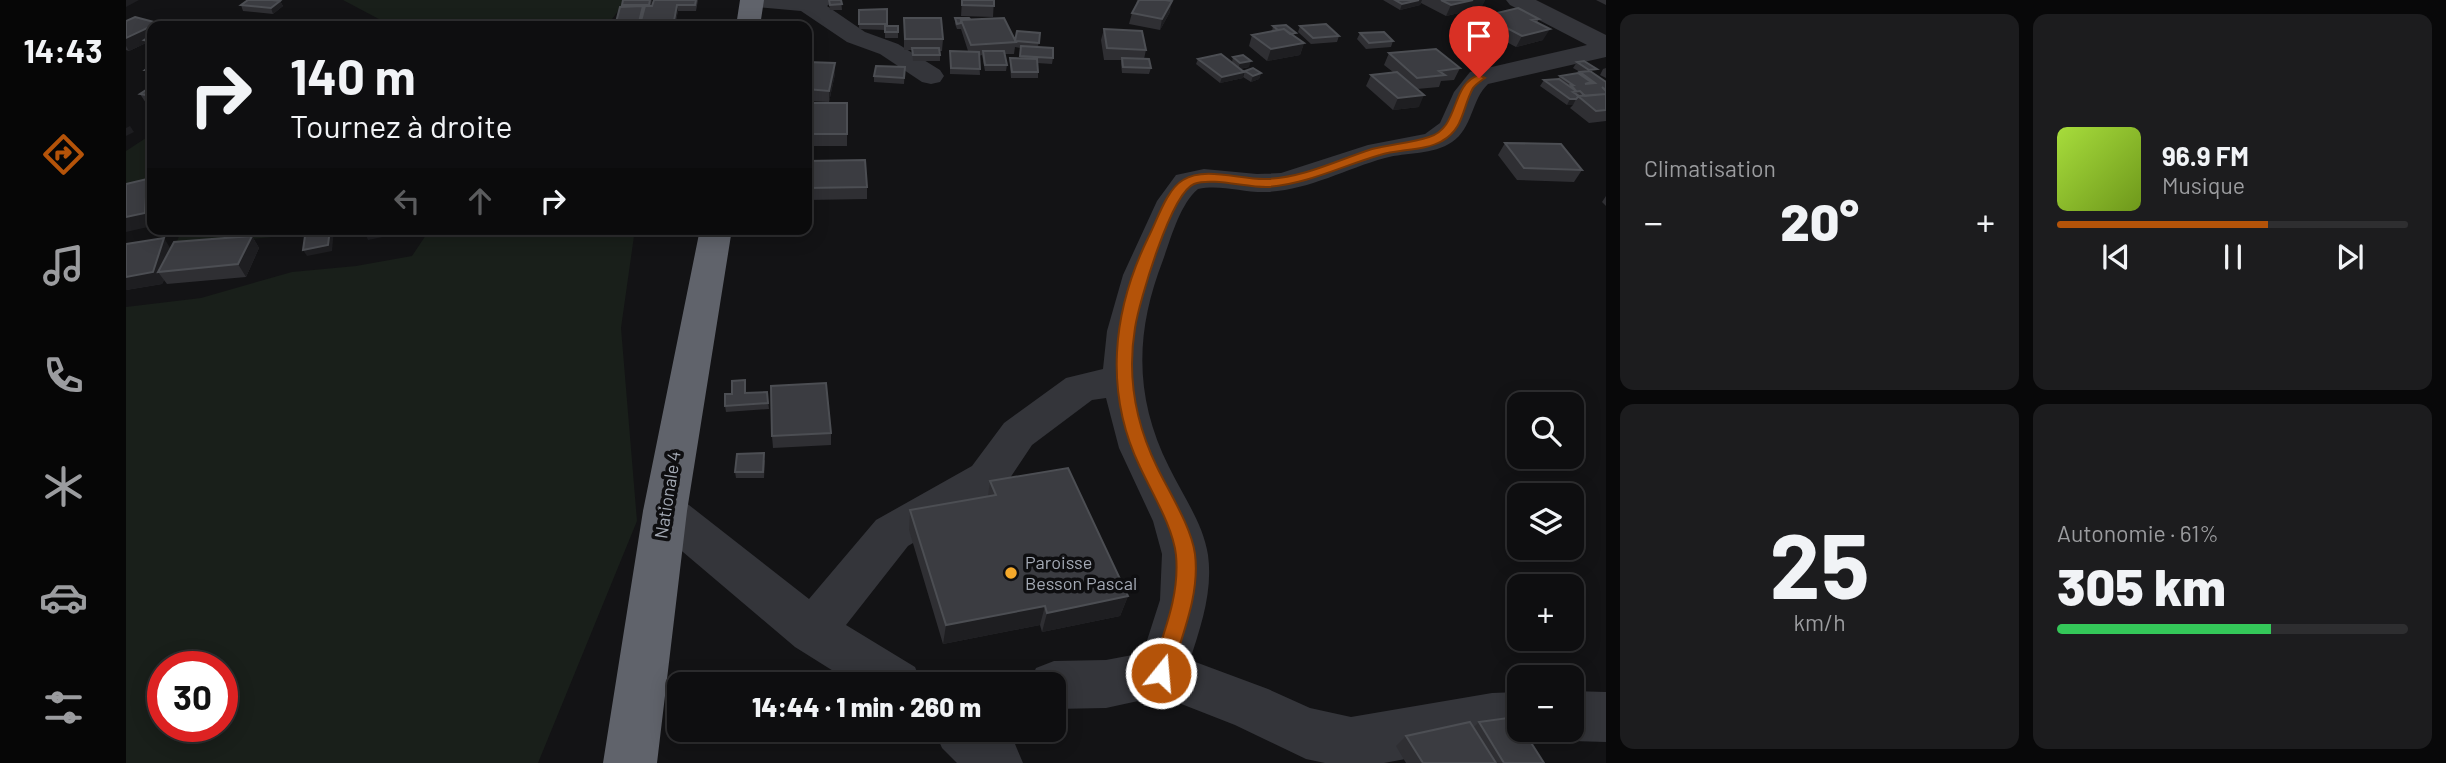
<!DOCTYPE html>
<html lang="fr">
<meta charset="utf-8">
<style>
body{margin:0;font-family:Barlow,sans-serif;background:#1c1c1e;color:#f1f3f6;height:100vh;display:flex;flex-direction:column;font-size:26px;white-space:nowrap}
*{box-sizing:border-box;margin:0}
p{font-size:23px;color:#9b9c9f}
.icon{flex:none;width:38px;height:38px;fill:none;stroke:currentColor;stroke-width:2;stroke-linecap:round;stroke-linejoin:round}
.map{position:relative;flex:1;overflow:hidden}
.details{display:flex;flex-direction:column;gap:14px;padding:14px;background:#080809;width:840px}
.details>*{flex:none}
.banner{position:absolute;left:21px;top:21px;width:665px;height:214px;border-radius:14px;box-shadow:0 4px 18px #0003,0 0 0 2px #2e2e30;background:#0e0e10;color:#f1f3f6;overflow:hidden}
.controls{position:absolute;left:1381px;top:392px;display:grid;gap:14px}
.controls a{display:grid;place-items:center;width:77px;height:77px;border-radius:14px;background:#0e0e10;box-shadow:0 4px 18px #0003,0 0 0 2px #2e2e30;font-size:35px}
.speed{position:absolute;left:21px;top:651px;display:flex;gap:14px;font-size:35px;font-weight:700;text-align:center}
.speed>*{display:grid;place-content:center;width:91px;height:91px;border-radius:50%;background:#0e0e10;box-shadow:0 4px 18px #0003,0 0 0 2px #2e2e30;line-height:1}
.speed .limit{border:10px solid #d22;background:#fff;color:#111}
.pin{position:absolute;display:grid;place-items:center;width:60px;height:60px;color:#fff;margin:-72px -30px;border-radius:50% 50% 50% 0;rotate:-45deg;box-shadow:0 0 7px #0007}
.pin .icon{rotate:45deg}
.me{position:absolute;width:77px;margin:-38px;rotate:17deg;stroke-linejoin:round;filter:drop-shadow(0 0 5px #0008)}
.turn{display:flex;align-items:center;gap:24px;height:147px;padding:0 28px;font-size:32px}
.turn .icon{width:91px;height:91px;stroke-width:2.5}
.turn b{display:block;font-size:49px;line-height:60px}
.lanes{display:flex;align-items:center;height:66px;padding:0 28px;background:#0003;justify-content:center;gap:35px;direction:ltr}
.lanes .off{opacity:.35}
.big{font-size:52px;font-weight:800;line-height:1.1}
.details .tile{flex:1;display:flex;flex-direction:column;justify-content:center;gap:10px;min-width:0;padding:0 24px;border-radius:14px;background:#1c1c1e}
.details .dial{align-items:center;gap:0}
.dial b{font-size:91px;line-height:1}
.song{display:flex;align-items:center;gap:21px}
.cover{width:84px;height:84px;border-radius:10px;background:linear-gradient(135deg,hsl(80 70% 55%),hsl(80 70% 35%))}
.played{height:7px;border-radius:4px;background:linear-gradient(90deg,#b45309 60%,#2e2e30 60%)}
.keys{display:flex;justify-content:space-around;direction:ltr}
.heat{display:flex;justify-content:space-between;align-items:center;font-size:38px;direction:ltr}
.charge{height:10px;border-radius:5px;background:linear-gradient(90deg,#34c759 61%,#2e2e30 0)}
.details .tiles{flex:1;display:grid;gap:14px;grid-template-columns:repeat(2,1fr)}
.trip{position:absolute;left:541px;top:672px;width:399px;height:70px;border-radius:14px;background:#0e0e10;box-shadow:0 4px 18px #0003,0 0 0 2px #2e2e30;font-weight:800;line-height:70px;text-align:center}
main{display:flex;flex:1;min-height:0}
.menu{display:flex;flex-direction:column;width:126px;justify-content:space-around;align-items:center;background:#060606;color:#9b9c9f}
.menu .icon{width:49px;height:49px}
.menu .selected{color:#b45309}
.menu b{font-size:32px;color:#f1f3f6}
.map>svg:first-child{display:block}
.green{fill:#191f1a;fill-rule:evenodd}
.lines{fill:none;stroke-linecap:round;stroke-linejoin:round}
.minor{fill:#34353a;fill-rule:evenodd}
.highway{fill:#60636b;fill-rule:evenodd}
.wall{fill:#2f2f33}
.shaded-wall{fill:#1e1e21}
.building{fill:#3b3c41;stroke:#4c4e53;stroke-width:2}
.route{fill:#b45309;stroke:#753606;stroke-width:2}
.poi-dot{fill:#f5a92b;stroke:#0e0e10;stroke-width:2.5}
.labels{text-anchor:middle;stroke-width:7;stroke-linejoin:round;paint-order:stroke}
.street-label{font-size:18px;fill:#a4aab5;stroke:#0e0e10}
.poi-label{font-size:18px;fill:#a4aab5;stroke:#0e0e10;text-anchor:start}
</style>
<main>
<nav class="menu">
<b>14:43</b>
<svg class="icon selected" aria-label="directions" viewBox="0 0 24 24"><path d="M12 3l9 9-9 9-9-9zM9 14v-3h6M13 9l2 2-2 2"/></svg>
<svg class="icon" aria-label="music" viewBox="0 0 24 24"><path d="M9 18V5l10-2v13"/><circle cx="6" cy="18" r="3"/><circle cx="16" cy="16" r="3"/></svg>
<svg class="icon" aria-label="phone" viewBox="0 0 24 24"><path d="M5 4h4l2 5-3 2q2 4 5 5l2-3 5 2v4C11 20 4 13 5 4z"/></svg>
<svg class="icon" aria-label="climate" viewBox="0 0 24 24"><path d="M12 3v18M4 7l16 10M4 17L20 7"/></svg>
<svg class="icon" aria-label="car" viewBox="0 0 24 24"><path d="M5 17H2v-5l4-1 3-4h7l3 4 3 1v5h-3M9 17h6M6 11h13"/><circle cx="7" cy="17" r="2"/><circle cx="17" cy="17" r="2"/></svg>
<svg class="icon" aria-label="filters" viewBox="0 0 24 24"><path d="M4 7h16M4 17h16"/><circle cx="9" cy="7" r="2"/><circle cx="15" cy="17" r="2"/></svg>
</nav>
<div class="map">
<svg width="1480" height="763" viewBox="0 0 1480 763">
<rect width="100%" height="100%" fill="#131315"/>
<path class="green" d="M217,0H500L481,26H266Z
M26,134V188L0,186V151Z
M56,229H171L167,235L49,246Z
M304,229H509L495,328L511,521L412,763H0V307L75,298L166,272L230,266L286,256ZM37,667H96V726H37Z"/>
<g class="lines">
<path class="minor" d="M615,0H709L701,6L739,32L772,44L814,70L818,76L814,82L805,84L796,82L754,54L721,42L675,11L618,6Z
M1380,0H1410L1480,35V57L1362,84C1345,100 1347,128 1326,142C1307,155 1281,152 1259,158C1219,169 1183,190 1141,192C1118,193 1095,184 1072,189C1054,204 1045,238 1037,260C1009,332 1008,397 1043,467C1057,496 1077,523 1082,555C1087,591 1075,626 1064,660L1142,689L1184,708L1225,717L1366,693L1393,692V730H1413L1411,735L1393,742L1366,743L1258,763H1199L1180,759L1109,725L1035,696L980,708L928,709V684H903L910,668L928,661L980,660L1017,653L1034,600L1036,554L1027,521L993,448L980,398L966,400L906,445L876,490L782,546L720,625L789,667L796,684H728L669,647L524,524L517,511L524,498L539,493L554,498L683,599L750,520L846,466L878,423L940,378L977,369L981,331L997,275L1031,201L1050,175L1078,169L1131,174L1155,173L1242,145L1299,134L1314,123L1328,92L1344,72L1461,45L1384,5Z
M1446,691L1480,692V742L1446,741L1428,734L1426,730H1446Z
M808,730H872L889,744L897,763H831L816,748Z"/>
<path class="highway" d="M614,0H638L634,26H610Z
M574,229H606L561,511L531,763H477L517,511Z"/>
</g>
<path class="wall" d="M526,0L525,6L572,0L570,11H552L549,26H516L515,22L496,7V5Z
M702,0H715L716,10H704Z
M836,0H868L867,17L835,16Z
M1011,0L1044,12L1034,30L1003,24L1006,13L1010,6Z
M1257,0H1359L1355,8L1320,16L1295,3L1294,5L1274,10Z
M1470,0H1480V5Z
M154,1L157,6L147,14L117,11L115,5Z
M761,9V26H772V38H759V30L733,29V10Z
M1358,16L1413,19L1411,23L1417,40L1390,47L1352,27Z
M778,18L817,39L816,51H814V61H787L786,50H778Z
M829,18L844,19L889,42L914,33L912,47L927,58L926,64L911,63L912,72V78H885L884,64V58L894,59L895,52V48L889,47L888,54H879L881,65L880,71H859L856,55L853,56L854,75L824,74V51H842L835,29H831L829,24Z
M0,21L32,23L34,26H26V47L22,45L20,43L3,51L0,50Z
M1147,26L1169,37L1178,43L1174,55L1141,61L1123,46L1126,35L1146,31Z
M1174,26L1213,36L1211,42L1185,44L1172,32Z
M978,29L1020,50L1018,59L1025,68L1023,74L996,73L995,64V60H978L975,40Z
M1234,33L1267,41L1265,47L1240,49L1231,39Z
M1263,53L1334,68L1328,80L1315,81L1313,87L1291,89L1293,107L1267,110L1240,86L1245,75L1267,72L1258,65Z
M1107,57L1123,67L1114,69L1117,78L1094,83L1070,64L1072,59L1106,62Z
M681,62L709,63V74L703,102L681,101Z
M1451,62L1480,82V121L1463,123L1444,108L1447,105H1441L1414,86L1418,80L1432,79L1434,76L1453,74L1454,72L1447,68Z
M26,64V76H23L19,70Z
M779,67L778,84L748,82V76Z
M1480,68V78L1474,75L1477,69Z
M1119,71L1135,73L1133,79L1125,82L1117,77Z
M26,86V107L22,106L14,94Z
M681,103H721V146H681Z
M1379,143L1456,170L1448,182L1391,180L1372,155Z
M681,161L741,187V199L681,200Z
M1480,196V206L1476,202Z
M126,236L133,248L120,277L41,284L38,280L36,284L0,290L45,248Z
M619,380L620,393L641,392L643,409L600,412L599,406L606,394Z
M705,433V445L647,448L646,436Z
M639,460L638,478H610L609,472Z
M864,481L1002,596L994,616L916,632L914,625L817,644L783,530L784,510L862,496Z
M1353,722L1418,763H1280L1270,746L1280,736L1347,728Z"/>
<path class="shaded-wall" d="M0,0H13L0,7Z
M1293,0H1296L1294,5L1274,10L1276,4Z
M1347,0H1359L1355,8L1320,16L1325,5Z
M154,1L157,6L147,14L145,8Z
M1046,1L1044,12L1034,30L1036,19Z
M551,5L552,11L548,26V21Z
M517,6L518,12L514,26H512Z
M32,23L34,26H26V40H18L20,43L3,51L0,46V38Z
M1424,29L1417,40L1390,47L1396,36Z
M1178,43L1174,55L1141,61L1145,49Z
M1125,61L1123,67L1112,69L1114,63Z
M709,63V74L703,102V91Z
M1118,72L1117,78L1094,83L1096,77Z
M1135,73L1133,79L1125,82L1127,76Z
M1298,95L1293,107L1267,110L1272,98Z
M1444,99H1450L1447,105H1441Z
M4,126L8,132L0,136V128Z
M21,179L26,187V226L0,232V217Z
M204,229H208L206,251L181,256L177,250Z
M261,229H276V233L242,240L239,233Z
M126,236L133,248L120,277L112,264Z
M38,238L46,251L32,272L38,280L36,284L0,290V277Z
M1002,596L994,616L916,632L921,613Z
M919,606L914,625L817,644L820,625Z"/>
<path class="building" d="M122,0H146L154,1L145,8L115,5Z
M497,0H524L523,5H496Z
M528,0H570L569,5H551L548,21H515L519,6H526Z
M703,0H715L716,4L704,5Z
M836,0H868V6L836,5Z
M1013,0H1039L1046,1L1036,19L1006,13Z
M1269,0H1293L1276,4Z
M1315,0H1347L1325,5Z
M517,6L512,26H489L494,7Z
M1392,8L1413,19L1406,20L1424,29L1396,36L1358,16Z
M761,9V24H733V10Z
M9,17L32,23L0,38V21Z
M778,18H815L817,39H779Z
M829,18H843L844,19L835,20V23L831,24Z
M878,18L890,42L845,45L835,20Z
M1200,24L1213,36L1187,38L1174,26Z
M1160,25L1170,33L1164,34L1158,29L1152,30L1147,26Z
M759,26H772V32H759Z
M978,29L1016,31L1020,50L981,48Z
M1158,29L1178,43L1145,49L1126,35Z
M891,31L914,33L913,43L889,41Z
M1258,32L1267,41L1243,43L1234,33Z
M26,35V42L18,40Z
M895,46L927,48V58L894,56Z
M786,48H813L814,55H787Z
M1310,49L1334,68L1313,71L1319,75L1291,78L1263,53Z
M824,51L853,52L854,69L825,68Z
M857,51H878L881,65H859Z
M1095,54L1118,72L1096,77L1072,59Z
M1117,55L1125,61L1114,63L1107,57Z
M884,58L911,59L912,72H886Z
M996,58L1023,59L1025,68L997,67Z
M1458,61L1471,69L1463,70L1451,62Z
M681,62L709,63L703,91L681,89Z
M26,64V70H19Z
M750,66L779,67L778,78L748,76Z
M1127,68L1135,73L1127,76L1119,71Z
M1464,71L1480,82V90L1476,87L1480,91V94L1459,96L1454,91L1447,92L1453,96L1450,99H1444L1418,80L1433,79L1450,91L1445,85H1447L1434,76L1452,73L1465,82L1459,84L1469,83L1454,72Z
M1271,72L1298,95L1272,98L1245,75Z
M26,86V96L14,94Z
M1480,94V110L1470,111L1452,96Z
M681,103H721V134H681Z
M1379,143L1435,144L1456,170L1398,168Z
M739,160L741,187L681,188V161Z
M21,179L19,213L0,217V184Z
M180,229H204L202,245L177,250Z
M239,229H261L239,233Z
M126,236L112,264L32,272L48,242Z
M38,238L27,272L0,277V244Z
M619,380V393L641,392L642,403L599,406V394H606V381Z
M700,383L705,433L646,436L645,386Z
M638,453L637,472H609L611,454Z
M942,468L1002,596L921,613L919,606L820,625L784,510L870,495L864,481Z
M1389,717L1393,724V730H1397L1418,763H1378L1353,722Z
M1344,722L1370,763H1297L1280,736Z"/>
<path class="route" d="M1353,75L1359,78C1355,81 1350,84 1347,88C1336,108 1338,129 1316,141C1299,151 1272,149 1254,155C1216,166 1181,184 1142,187C1122,188 1086,177 1068,184C1045,193 1013,302 1009,328C1001,376 1010,424 1031,467C1043,492 1065,526 1069,554C1074,595 1056,635 1045,673L1042,680L1035,682L1028,680L1025,673C1037,634 1054,596 1050,555C1047,527 1026,493 1014,467C978,392 986,312 1022,238C1031,221 1040,190 1057,180C1079,166 1115,180 1140,179C1177,178 1212,160 1246,149C1265,144 1285,143 1303,137C1334,128 1324,84 1353,75Z"/>
<circle class="poi-dot" cx="885" cy="573" r="7"/>
<g class="labels">
<g class="street-label">
<text transform="translate(542 495) rotate(-81)" y="6">Nationale 4</text>
</g>
<g class="poi-label">
<text x="899" y="569">Paroisse<tspan x="899" dy="21">Besson Pascal</tspan></text>
</g>
</g>
</svg>
<div class="controls">
<a><svg class="icon" aria-label="search" viewBox="0 0 24 24"><circle cx="10" cy="10" r="6"/><path d="M15 15l6 6"/></svg></a>
<a><svg class="icon" aria-label="layers" viewBox="0 0 24 24"><path d="M12 4l9 5-9 5-9-5zM3 14l9 5 9-5"/></svg></a>
<a>+</a>
<a>−</a>
</div>
<div class="speed"><div class="limit">30</div></div>
<div class="pin" style="left:1353px;top:78px;background:#d93025"><svg class="icon" aria-label="arrive" viewBox="0 0 24 24"><path d="M6 21V4h12l-3 4 3 4H6"/></svg></div>
<svg class="me" style="left:1035px;top:673px" viewBox="-20 -20 40 40"><circle r="17" fill="#b45309" stroke="#fff" stroke-width="3"/><path d="M0-11L8 9 0 5-8 9z" fill="#fff"/></svg>
<div class="trip">14:44 · 1 min · 260 m</div>
<div class="banner">
<div class="turn"><svg class="icon" aria-label="right" viewBox="0 0 24 24"><path d="M7 20v-9h11M14 6l5 5-5 5"/></svg><div><b>140 m</b>Tournez à droite</div></div>
<div class="lanes"><svg class="icon off" aria-label="left" viewBox="0 0 24 24"><path d="M17 20v-9H6M10 6l-5 5 5 5"/></svg><svg class="icon off" aria-label="ahead" viewBox="0 0 24 24"><path d="M12 20V5M6 11l6-6 6 6"/></svg><svg class="icon" aria-label="right" viewBox="0 0 24 24"><path d="M7 20v-9h11M14 6l5 5-5 5"/></svg></div>
</div>
</div>
<section class="details">
<div class="tiles">
<div class="tile"><p>Climatisation</p>
<div class="heat"><a>−</a><b class="big">20°</b><a>+</a></div>
</div>
<div class="tile">
<div class="song"><i class="cover"></i><div><b>96.9 FM</b><p>Musique</p></div></div>
<div class="played"></div>
<div class="keys"><svg class="icon" aria-label="previous" viewBox="0 0 24 24"><path d="M18 5L8 12l10 7zM5 5v14"/></svg><svg class="icon" aria-label="pause" viewBox="0 0 24 24"><path d="M8 5v14M16 5v14"/></svg><svg class="icon" aria-label="next" viewBox="0 0 24 24"><path d="M6 5l10 7-10 7zM19 5v14"/></svg></div>
</div>
<div class="tile dial"><b>25</b><p>km/h</p></div>
<div class="tile"><p>Autonomie · 61%</p><b class="big">305 km</b><div class="charge"></div></div>
</div>
</section>
</main>
